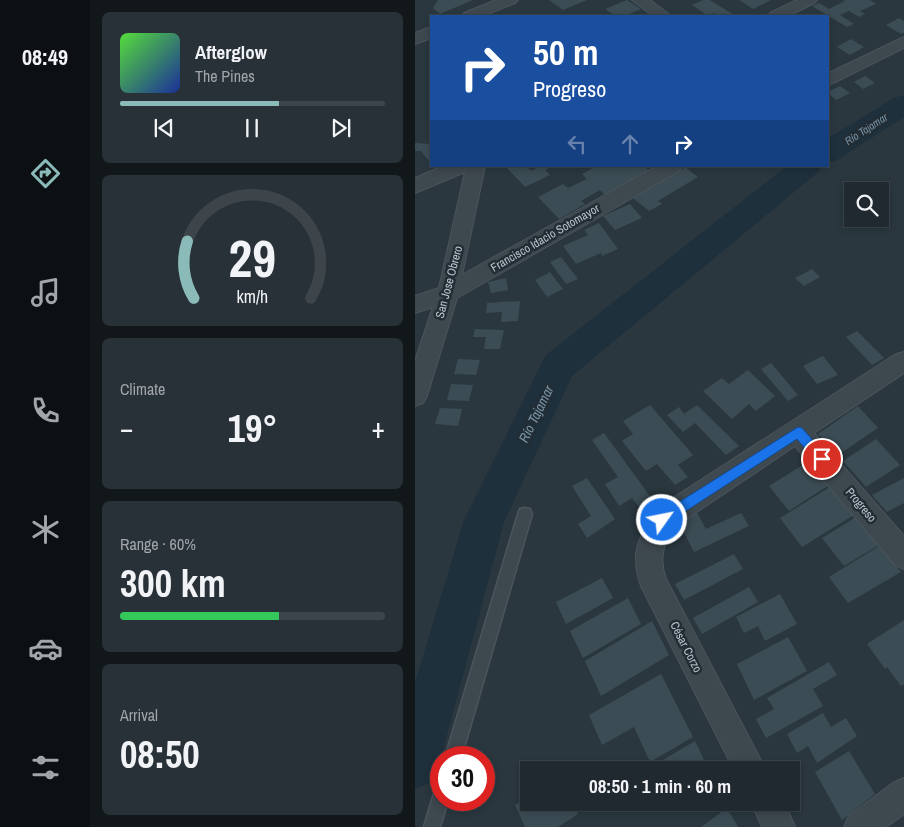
<!DOCTYPE html>
<meta charset="utf-8">
<style>
body{margin:0;font-family:"Archivo Narrow",sans-serif;background:#283137;color:#f1f3f6;height:100vh;display:flex;flex-direction:column;font-size:19px;white-space:nowrap}
*{box-sizing:border-box;margin:0}
p{font-size:16px;color:#a2a6aa}
.icon{flex:none;width:28px;height:28px;fill:none;stroke:currentColor;stroke-width:2;stroke-linecap:round;stroke-linejoin:round}
.map{position:relative;flex:1;overflow:hidden}
.details{display:flex;flex-direction:column;gap:12px;padding:12px;background:#12171a;width:325px}
.details>*{flex:none}
.banner{position:absolute;left:15px;top:15px;width:399px;height:152px;border-radius:0px;box-shadow:0 2px 8px #0003,0 0 0 1px #3d454b;background:#1a4fa0;color:#fff;overflow:hidden}
.controls{position:absolute;left:429px;top:182px;display:grid;gap:10px}
.controls a{display:grid;place-items:center;width:45px;height:45px;border-radius:0px;background:#20292f;box-shadow:0 2px 8px #0003,0 0 0 1px #3d454b;font-size:25px}
.speed{position:absolute;left:15px;top:746px;display:flex;gap:10px;font-size:25px;font-weight:700;text-align:center}
.speed>*{display:grid;place-content:center;width:65px;height:65px;border-radius:50%;background:#20292f;box-shadow:0 2px 8px #0003,0 0 0 1px #3d454b;line-height:1}
.speed .limit{border:8px solid #d22;background:#fff;color:#111}
.pin{position:absolute;display:grid;place-items:center;width:42px;height:42px;color:#fff;margin:-21px;border:2px solid #fff;border-radius:50%;box-shadow:0 1px 5px #0007}
.me{position:absolute;width:55px;margin:-28px;rotate:57deg;stroke-linejoin:round;filter:drop-shadow(0 0 4px #0008)}
.turn{display:flex;align-items:center;gap:18px;height:105px;padding:0 20px;font-size:22px}
.turn .icon{width:65px;height:65px;stroke-width:2.5}
.turn b{display:block;font-size:35px;line-height:42px}
.lanes{display:flex;align-items:center;height:48px;padding:0 20px;background:#0003;justify-content:center;gap:25px;direction:ltr}
.lanes .off{opacity:.35}
.big{font-size:38px;font-weight:800;line-height:1.1}
.details .widget{flex:1;display:flex;flex-direction:column;justify-content:center;gap:8px;min-width:0;padding:0 18px;border-radius:8px;background:#283137}
.details .dial{align-items:center;gap:0}
.dial svg{height:130px;overflow:visible;fill:none;stroke:#3d454b;stroke-width:7;stroke-linecap:round;text-anchor:middle}
.dial text{fill:#f1f3f6;stroke:none}
.song{display:flex;align-items:center;gap:15px}
.cover{width:60px;height:60px;border-radius:8px;background:linear-gradient(135deg,hsl(110 70% 55%),hsl(230 70% 35%))}
.played{height:5px;border-radius:2px;background:linear-gradient(90deg,#8bbbb9 60%,#3d454b 60%)}
.keys{display:flex;justify-content:space-around;direction:ltr}
.heat{display:flex;justify-content:space-between;align-items:center;font-size:28px;direction:ltr}
.charge{height:8px;border-radius:4px;background:linear-gradient(90deg,#34c759 60%,#3d454b 0)}
.trip{position:absolute;left:105px;top:761px;width:280px;height:50px;border-radius:0px;background:#20292f;box-shadow:0 2px 8px #0003,0 0 0 1px #3d454b;font-weight:800;line-height:50px;text-align:center}
main{display:flex;flex:1;min-height:0}
.menu{display:flex;flex-direction:column;width:90px;justify-content:space-around;align-items:center;background:#0d1013;color:#a2a6aa}
.menu .icon{width:35px;height:35px}
.menu .active{color:#8bbbb9}
.menu b{font-size:22px;color:#f1f3f6}
.map>svg:first-child{display:block}
.lines{fill:none;stroke-linecap:round;stroke-linejoin:round}
.river{fill:#1e303c;fill-rule:evenodd}
.building{fill:#3c4c54}
.lane-casing{stroke:#4a545c;stroke-width:3}
.street-casing{stroke:#4a545c;stroke-width:2}
.lane{fill:#3e484f;fill-rule:evenodd}
.street{fill:#3e484f;fill-rule:evenodd}
.route{fill:#1a73e8;stroke:#114b97}
.labels{text-anchor:middle;stroke-width:5;stroke-linejoin:round;paint-order:stroke}
.far-water-label{font-size:11px;font-style:italic;fill:#7893a4;stroke:#222d35}
.street-label{font-size:12px;fill:#bac3ca;stroke:#222d35}
.water-label{font-size:14px;font-style:italic;fill:#7893a4;stroke:#222d35}
</style>
<main>
<nav class="menu">
<b>08:49</b>
<svg class="icon active" aria-label="directions" viewBox="0 0 24 24"><path d="M12 3l9 9-9 9-9-9zM9 14v-3h6M13 9l2 2-2 2"/></svg>
<svg class="icon" aria-label="music" viewBox="0 0 24 24"><path d="M9 18V5l10-2v13"/><circle cx="6" cy="18" r="3"/><circle cx="16" cy="16" r="3"/></svg>
<svg class="icon" aria-label="phone" viewBox="0 0 24 24"><path d="M5 4h4l2 5-3 2q2 4 5 5l2-3 5 2v4C11 20 4 13 5 4z"/></svg>
<svg class="icon" aria-label="climate" viewBox="0 0 24 24"><path d="M12 3v18M4 7l16 10M4 17L20 7"/></svg>
<svg class="icon" aria-label="car" viewBox="0 0 24 24"><path d="M5 17H2v-5l4-1 3-4h7l3 4 3 1v5h-3M9 17h6M6 11h13"/><circle cx="7" cy="17" r="2"/><circle cx="17" cy="17" r="2"/></svg>
<svg class="icon" aria-label="filters" viewBox="0 0 24 24"><path d="M4 7h16M4 17h16"/><circle cx="9" cy="7" r="2"/><circle cx="15" cy="17" r="2"/></svg>
</nav>
<section class="details">
<div class="widget">
<div class="song"><i class="cover"></i><div><b>Afterglow</b><p>The Pines</p></div></div>
<div class="played"></div>
<div class="keys"><svg class="icon" aria-label="previous" viewBox="0 0 24 24"><path d="M18 5L8 12l10 7zM5 5v14"/></svg><svg class="icon" aria-label="pause" viewBox="0 0 24 24"><path d="M8 5v14M16 5v14"/></svg><svg class="icon" aria-label="next" viewBox="0 0 24 24"><path d="M6 5l10 7-10 7zM19 5v14"/></svg></div>
</div>
<div class="widget dial"><svg viewBox="0 0 100 80">
<path d="M14 69A42 42 0 1 1 86 69"/>
<path d="M14 69A42 42 0 0 1 10 34" stroke="#8bbbb9"/>
<text x="50" y="56" font-size="32" font-weight="700">29</text>
<text x="50" y="72" font-size="11">km/h</text>
</svg></div>
<div class="widget"><p>Climate</p>
<div class="heat"><a>−</a><b class="big">19°</b><a>+</a></div>
</div>
<div class="widget"><p>Range · 60%</p><b class="big">300 km</b><div class="charge"></div></div>
<div class="widget"><p>Arrival</p><b class="big">08:50</b></div>
</section>
<div class="map">
<svg width="489" height="827" viewBox="0 0 489 827">
<rect width="100%" height="100%" fill="#2a373f"/>
<g class="lines">
<path class="river" d="M489,95V117L422,160L412,163V139L479,98Z
M372,166H407L402,173L157,376L89,522L24,765L17,782L0,789V683L49,520L131,355Z"/>
</g>
<path class="building" d="M23,0H58L25,14L18,8Z
M134,0H172L148,10Z
M212,0L226,9L210,16H200L190,9Z
M288,0H295L319,15L304,16L299,13L293,16L277,5Z
M324,0H356L338,9Z
M428,0H455L461,4L445,11L450,14L444,17L434,11L425,15L439,24L432,27L397,6L404,3L414,9L430,1Z
M484,18L489,21V33L486,34L471,25Z
M436,39L449,47L435,55L422,47Z
M450,76L460,83L448,89L439,82Z
M425,86L435,93L421,100L412,92Z
M0,143L16,144V160H13L6,151H0Z
M90,166H111L116,171L126,166H138L130,170L135,175L110,187Z
M182,166H229L234,171L191,196L185,190L166,201L170,204L144,219L123,197L148,184L153,188L172,179L167,174Z
M270,167L283,177L243,201L247,204L234,211L218,198Z
M215,204L227,218L200,230L188,216Z
M184,223L203,249L187,256L186,253L161,264L148,246L173,235L169,230Z
M146,257L163,279L151,284L135,262Z
M397,269L405,277L389,286L380,278Z
M135,272L148,289L132,297L120,280Z
M91,278L93,290L76,293L73,282Z
M105,301L103,321L86,322L87,312L71,313L72,303Z
M60,329L89,330L85,349H69L71,337H58Z
M442,331L469,358L457,365L431,337Z
M408,356L423,375L402,384L388,366Z
M43,359L65,360L61,375L39,374Z
M356,363L383,395L373,401L346,369Z
M333,370L360,396L341,411L334,404L317,419L288,391L307,378L314,384Z
M36,384L58,385L54,401L32,400Z
M235,405L278,455L263,465L273,477L260,485L242,464L231,471L207,441L218,434L208,421Z
M282,405L324,446L311,455L280,423L268,432L252,415L264,407L269,414Z
M443,406L463,428L423,455L403,434Z
M25,408L47,409L43,426L20,424Z
M189,433L237,499L224,507L217,498L204,506L190,484L203,477L177,440Z
M461,439L485,465L451,487L428,461Z
M394,461L414,485L374,511L354,486Z
M172,478L200,519L172,538L163,524L176,516L157,486Z
M489,478V503L472,512L457,495Z
M415,487L439,515L387,547L365,518Z
M281,511L291,529L326,513L334,526L279,552L264,523Z
M441,517L464,545L429,566L407,538Z
M464,546L486,572L433,603L414,577Z
M319,554L328,569L269,600L260,584Z
M187,578L198,598L151,624L141,602Z
M334,587L343,602L287,634L278,618Z
M365,594L382,624L350,641L343,626L329,633L321,617Z
M213,598L226,624L168,658L155,631Z
M489,620V684L486,686L472,667L470,669L452,644Z
M237,621L254,655L186,696L170,661Z
M373,637L392,671L339,700L322,664Z
M414,662L422,675L398,689L408,706L351,738L341,719L359,709L352,698Z
M246,674L278,737L235,762L219,727L187,745L174,715Z
M408,713L416,727L431,718L442,736L402,763L393,746L382,753L372,734Z
M280,741L294,770H231Z
M434,751L460,794L427,820L400,772Z
M114,797V802H158L163,814L143,827H110L100,805Z
M312,808L323,827H286Z"/>
<g class="lines">
<g class="lane-casing">
<path id="lane" d="M110,508L115,509L117,514L46,758H30L103,514L105,509Z
M26,788V800H33L25,827H9L20,790Z"/>
</g>
<g class="street-casing">
<path id="street" d="M81,0H103L100,3L68,16H47L49,13Z
M217,0H235L256,16H238Z
M382,0H402L399,3L373,16H353L355,13Z
M16,27V38L0,44V33Z
M489,37V48L412,86V74Z
M28,166H70L47,275L242,166H266L264,171L42,298L12,396L8,403L0,406V361L18,307L0,313V296L24,288L50,172L0,193V178Z
M489,352V373L399,433L489,536V569L480,565L380,446L256,529C248,546 244,560 251,579L351,770H319L226,586C215,555 223,540 238,511L481,354Z
M489,778V814L471,827H429L434,816L478,783Z
M336,802H369L380,827H347Z"/>
</g>
<use href="#lane" class="lane"/>
<use href="#street" class="street"/>
</g>
<path class="route" d="M383,427L387,428L411,455L413,459L411,463L407,465L402,463L382,439L251,524L247,526L242,524L240,520L242,516Z"/>
<g class="labels">
<g class="far-water-label">
<text transform="translate(451 129) rotate(-33)" y="4">Río Tajamar</text>
</g>
<g class="street-label">
<text transform="translate(130 238) rotate(-30)" y="4">Francisco Idacio Sotomayor</text>
<text transform="translate(34 282) rotate(-75)" y="4">San Jose Obrero</text>
<text transform="translate(446 505) rotate(50)" y="4">Progreso</text>
<text transform="translate(271 647) rotate(63)" y="4">César Corzo</text>
</g>
<g class="water-label">
<text transform="translate(121 414) rotate(-64)" y="5">Río Tajamar</text>
</g>
</g>
</svg>
<div class="controls">
<a><svg class="icon" aria-label="search" viewBox="0 0 24 24"><circle cx="10" cy="10" r="6"/><path d="M15 15l6 6"/></svg></a>
</div>
<div class="speed"><div class="limit">30</div></div>
<div class="pin" style="left:407px;top:459px;background:#d93025"><svg class="icon" aria-label="arrive" viewBox="0 0 24 24"><path d="M6 21V4h12l-3 4 3 4H6"/></svg></div>
<svg class="me" style="left:247px;top:520px" viewBox="-20 -20 40 40"><circle r="17" fill="#1a73e8" stroke="#fff" stroke-width="3"/><path d="M0-11L8 9 0 5-8 9z" fill="#fff"/></svg>
<div class="trip">08:50 · 1 min · 60 m</div>
<div class="banner">
<div class="turn"><svg class="icon" aria-label="right" viewBox="0 0 24 24"><path d="M7 20v-9h11M14 6l5 5-5 5"/></svg><div><b>50 m</b>Progreso</div></div>
<div class="lanes"><svg class="icon off" aria-label="left" viewBox="0 0 24 24"><path d="M17 20v-9H6M10 6l-5 5 5 5"/></svg><svg class="icon off" aria-label="ahead" viewBox="0 0 24 24"><path d="M12 20V5M6 11l6-6 6 6"/></svg><svg class="icon" aria-label="right" viewBox="0 0 24 24"><path d="M7 20v-9h11M14 6l5 5-5 5"/></svg></div>
</div>
</div>
</main>
